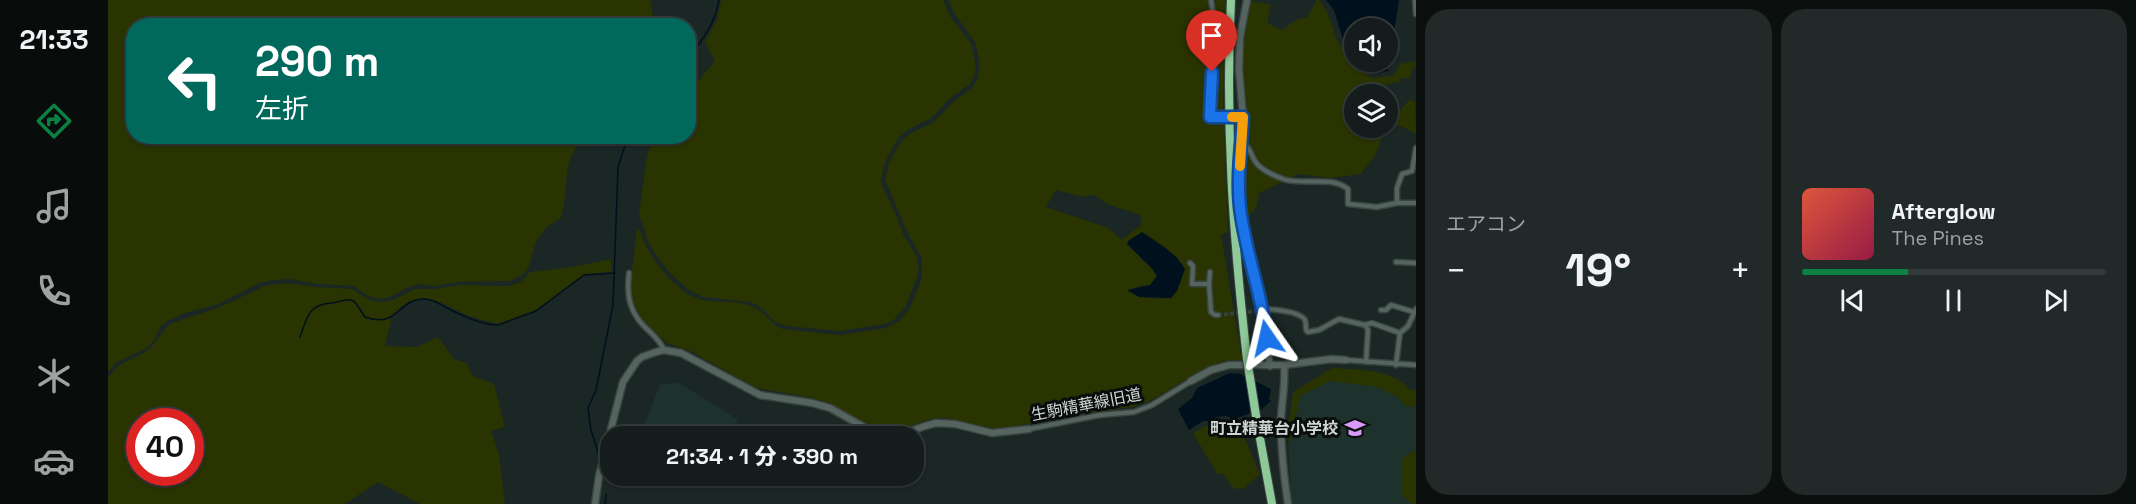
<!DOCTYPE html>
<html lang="ja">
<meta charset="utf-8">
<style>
body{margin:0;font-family:"Space Grotesk","Noto Sans JP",sans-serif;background:#212a28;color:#f1f3f6;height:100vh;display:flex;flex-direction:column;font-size:22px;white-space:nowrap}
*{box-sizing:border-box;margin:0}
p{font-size:20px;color:#9da2a3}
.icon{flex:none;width:33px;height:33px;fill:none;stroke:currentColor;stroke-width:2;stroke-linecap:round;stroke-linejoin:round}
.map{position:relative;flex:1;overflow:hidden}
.side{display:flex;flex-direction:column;gap:9px;padding:9px;background:#0b100f;width:720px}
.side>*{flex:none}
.hud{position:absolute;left:18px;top:18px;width:570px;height:126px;border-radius:24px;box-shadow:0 2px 4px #0004,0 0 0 2px #333b3a;background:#00695c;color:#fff;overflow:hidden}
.tools{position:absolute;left:1236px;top:18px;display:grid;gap:12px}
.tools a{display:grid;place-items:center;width:54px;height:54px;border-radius:50%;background:#141d1b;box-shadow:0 2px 4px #0004,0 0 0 2px #333b3a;font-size:30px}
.speed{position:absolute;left:18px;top:408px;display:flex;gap:12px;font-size:30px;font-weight:700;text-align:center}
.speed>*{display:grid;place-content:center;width:78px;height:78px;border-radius:50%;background:#141d1b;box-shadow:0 2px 4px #0004,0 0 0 2px #333b3a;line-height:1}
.speed .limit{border:9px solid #d22;background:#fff;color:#111}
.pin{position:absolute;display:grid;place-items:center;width:51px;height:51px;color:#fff;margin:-62px -26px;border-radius:50% 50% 50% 0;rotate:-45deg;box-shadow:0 0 6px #0007}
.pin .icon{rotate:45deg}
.me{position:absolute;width:66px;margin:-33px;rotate:349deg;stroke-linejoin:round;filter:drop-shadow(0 0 4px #0008)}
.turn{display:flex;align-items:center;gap:21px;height:126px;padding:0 30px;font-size:27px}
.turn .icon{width:78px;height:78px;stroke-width:2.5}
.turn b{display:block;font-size:42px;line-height:51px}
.big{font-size:45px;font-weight:800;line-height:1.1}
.side .card{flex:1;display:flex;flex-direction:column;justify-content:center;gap:9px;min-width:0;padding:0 21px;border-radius:24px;background:#212a28}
.song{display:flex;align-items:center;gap:18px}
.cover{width:72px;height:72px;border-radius:9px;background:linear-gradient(135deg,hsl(10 70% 55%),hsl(340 70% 35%))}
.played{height:6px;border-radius:3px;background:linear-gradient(90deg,#0b8043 35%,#333b3a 35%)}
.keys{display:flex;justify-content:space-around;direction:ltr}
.heat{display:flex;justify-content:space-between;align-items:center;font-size:33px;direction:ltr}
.side .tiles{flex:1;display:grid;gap:9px;grid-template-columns:repeat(2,1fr)}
.trip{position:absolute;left:492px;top:426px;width:324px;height:60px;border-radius:24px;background:#141d1b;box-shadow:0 2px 4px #0004,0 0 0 2px #333b3a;font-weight:800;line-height:60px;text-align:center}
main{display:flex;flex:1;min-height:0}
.tab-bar{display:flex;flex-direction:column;width:108px;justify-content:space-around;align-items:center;background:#080c0b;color:#9da2a3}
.tab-bar .icon{width:42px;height:42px}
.tab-bar .selected{color:#0b8043}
.tab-bar b{font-size:27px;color:#f1f3f6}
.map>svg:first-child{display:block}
.built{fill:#1d322d}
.green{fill:#293400;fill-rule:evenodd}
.water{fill:#00101c}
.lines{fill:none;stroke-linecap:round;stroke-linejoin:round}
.stream{stroke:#00101c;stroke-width:1.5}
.street-tunnel{stroke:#35413f;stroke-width:4;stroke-dasharray:4 2;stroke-linecap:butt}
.street-casing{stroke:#3a4441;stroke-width:7}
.secondary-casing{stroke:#3a4441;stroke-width:9}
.highway-casing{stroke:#3a4441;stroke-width:10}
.street{stroke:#566460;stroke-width:4}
.secondary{stroke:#566460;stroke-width:6}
.highway{stroke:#8fc999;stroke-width:8}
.street-bridge-casing{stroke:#3a4441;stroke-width:7;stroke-linecap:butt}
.highway-bridge-casing{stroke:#3a4441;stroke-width:10;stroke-linecap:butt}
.street-bridge{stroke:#566460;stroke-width:4}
.highway-bridge{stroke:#8fc999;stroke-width:8}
.route-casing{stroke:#114b97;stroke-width:15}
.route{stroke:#1a73e8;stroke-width:10}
.slow{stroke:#f59e0b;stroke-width:10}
.labels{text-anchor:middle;stroke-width:6;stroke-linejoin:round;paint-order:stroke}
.street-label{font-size:16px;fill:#cfd7d5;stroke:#090e0d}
.poi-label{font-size:16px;font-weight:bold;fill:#cfd7d5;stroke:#090e0d;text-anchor:end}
</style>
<main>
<nav class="tab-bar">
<b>21:33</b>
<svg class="icon selected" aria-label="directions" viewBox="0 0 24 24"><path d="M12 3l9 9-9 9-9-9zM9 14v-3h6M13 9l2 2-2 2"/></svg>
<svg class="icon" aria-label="music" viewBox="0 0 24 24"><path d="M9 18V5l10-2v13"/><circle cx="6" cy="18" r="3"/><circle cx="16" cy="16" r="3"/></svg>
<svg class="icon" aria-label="phone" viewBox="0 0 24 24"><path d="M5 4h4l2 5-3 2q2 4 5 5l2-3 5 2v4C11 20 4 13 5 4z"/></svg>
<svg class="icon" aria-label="climate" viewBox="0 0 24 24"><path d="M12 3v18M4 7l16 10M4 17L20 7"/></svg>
<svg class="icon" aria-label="car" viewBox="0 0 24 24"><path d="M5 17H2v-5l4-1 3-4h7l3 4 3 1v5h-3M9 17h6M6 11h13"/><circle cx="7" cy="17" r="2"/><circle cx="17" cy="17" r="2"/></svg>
</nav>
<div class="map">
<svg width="1308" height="504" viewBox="0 0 1308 504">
<rect width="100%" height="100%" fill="#1a2724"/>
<path class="built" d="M1222,381L1269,387L1290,397L1298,407L1308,406V449L1293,459V495L1305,504H1183L1181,449L1192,396Z
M571,383L629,419L627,436H534L536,426L552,384Z
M528,476H623L621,488L527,478Z"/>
<path class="green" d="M0,0H542L547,25L26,26V136L475,137C471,143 466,150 463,157C456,176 459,198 453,218L440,226L428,241L420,269L415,274L402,281L352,282L325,286L311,284L296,289L283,297L273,299L262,297L245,286L209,284L181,279L165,280L151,283L111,304L80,312L59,321L52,327L45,342L39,348L9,362L0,372Z
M613,0H835L842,16L863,44L868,66L866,76L862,84L840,100L824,118L801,129L790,138L777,162L773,180L775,188L786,210L795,234L808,255L811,268L809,277L798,306L785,321L777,324L731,331L679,326L669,323L652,307L643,302L595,297L579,289L561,272L542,246L531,214L538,161L545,137L580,136L581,92L607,61L597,42L609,20Z
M840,0H1118L1115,99L1120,232L1113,235L1134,360H1121L1101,366L1042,401L1025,407L991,411L893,429L876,427L838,418H828L812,422L789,432H771L723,404L705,398L648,388L584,352L559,343L535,321L523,298L522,287L529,229L532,230C538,255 569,295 595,300C610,303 626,300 641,305C654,309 662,323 674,329L732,335L778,328L791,321L802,308L814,278V258L799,232L777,180L781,163L793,141L803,133L826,122L843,104L865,87L870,77L872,63L867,42L846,13ZM948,190L975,197L987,195C1005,211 1015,206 1033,216V225L1014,240L1000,228L938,207ZM1034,232L1071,259L1058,299L1031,297L1029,286L1042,285L1049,276L1045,268L1032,259Z
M1141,0L1163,5L1159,23L1174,30L1188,20L1199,17L1209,0H1211C1224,13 1225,39 1233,46C1236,49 1242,51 1246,52V62H1256L1257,73L1263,78L1285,76L1292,64L1308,61V67H1305L1302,78H1293L1292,82L1261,88L1260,94H1246V128H1280V112L1292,111L1301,100L1307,101L1308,133C1301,132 1297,126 1290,126C1272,126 1274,139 1270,149C1267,158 1258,166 1253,174L1222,178L1190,174L1151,193L1149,206L1136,223C1132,149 1128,73 1141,0Z
M503,259L504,272L476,274L428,310L390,324L360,316L327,300L317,298L301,301L282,317L283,321L277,346L308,347L330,337L346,359L359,363L364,376L386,384L397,427L383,431L391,454L397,504H312L270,482L237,504H0V378L11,365L41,350L61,324L112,307L159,285L181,283L209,287L244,289L261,300L273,302L285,300L307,289H325L352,285L399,286L413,282L422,272L464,267ZM32,422H82V472H32Z
M1224,368C1252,370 1282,368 1303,390H1308V406L1298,407L1290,397L1269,387L1222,381L1192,396L1181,449L1180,428L1185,392Z
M1113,419L1130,422L1152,474L1137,488L1126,489L1114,473L1109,474L1085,433C1094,426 1103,425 1113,419Z
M1308,449V504H1305L1293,495V459Z"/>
<path class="water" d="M1218,0H1291L1280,71L1265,74L1261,70L1262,62H1280V28H1246V47L1236,43L1226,10Z
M1034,232C1050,243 1067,252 1077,269L1069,291L1063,298L1031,297L1019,290L1042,285L1049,276C1042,264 1029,255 1019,244L1020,241Z
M1122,373L1133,374L1163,389L1161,399L1163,401L1154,409L1126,419L1118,416L1108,417L1102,421H1095L1081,430L1070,409L1084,398L1089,388Z"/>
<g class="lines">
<path class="stream" d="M580,57C596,39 607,23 611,0
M192,337C199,318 200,304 224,303C231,302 236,299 243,300L247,302L257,317C290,329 289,299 316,299C326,299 333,305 341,309C355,316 374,325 390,325L428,311L476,275L507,273
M491,455L483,430L480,408L488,390L505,305L510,167L520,136
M497,504L498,494"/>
<path class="street-tunnel" d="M1110,315L1148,311"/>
<g class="street-casing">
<path id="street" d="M1103,0L1107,27L1102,117H1104
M1307,0L1308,14
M1134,143C1144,148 1143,158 1150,165C1156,171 1167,176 1175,179C1195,186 1223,175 1240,189V204L1269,207L1289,203H1308
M1289,203V188L1294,174L1304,171L1308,148
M1288,262L1308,263
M1082,263L1085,266L1084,284H1101L1103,312L1107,315H1110
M521,273C519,293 520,308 534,324C542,333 551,338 556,350
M1101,284L1102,272
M1154,309C1163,309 1192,311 1197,320C1198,323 1198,327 1198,330L1200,332L1211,330L1231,319L1257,325L1264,323L1292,333
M1273,310H1278L1283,305L1306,312
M1257,325L1260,330L1258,362
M1238,360L1308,365
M1288,365L1292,333L1300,326L1308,309
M921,429L992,415L1026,412L1044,405L1083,381"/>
</g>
<g class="secondary-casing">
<path id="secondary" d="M1139,0L1132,37L1131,69L1135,117L1131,177L1133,214L1151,292L1162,366
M1176,365C1178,385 1173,403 1173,423C1173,450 1176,477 1180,504
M1083,381L1103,370L1121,365H1176L1224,359L1238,360
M791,436L814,427L828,423L847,424L884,433L921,429
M487,504L491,476L515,382L529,361L534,357L548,352L556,350L573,353L652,395L704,403L722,408L772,436"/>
</g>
<g class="highway-casing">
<path id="highway" d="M1123,0C1117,123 1125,237 1139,359
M1126,142L1127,193
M1149,422L1164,504"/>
</g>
<use href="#street" class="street"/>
<use href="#secondary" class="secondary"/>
<use href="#highway" class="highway"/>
<g class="street-bridge-casing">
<path id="street-bridge" d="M1104,117H1132"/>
</g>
<g class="highway-bridge-casing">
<path id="highway-bridge" d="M1139,359L1149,422"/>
</g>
<use href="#street-bridge" class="street-bridge"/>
<use href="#highway-bridge" class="highway-bridge"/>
</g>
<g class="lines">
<g class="route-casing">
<path id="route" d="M1104,72L1102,117H1135C1133,149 1128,182 1133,215C1139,257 1154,296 1159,338"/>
</g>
<use href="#route" class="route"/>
<path class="slow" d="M1124,117H1135L1132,166"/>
</g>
<defs>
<g id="school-bare" transform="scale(1.62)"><path d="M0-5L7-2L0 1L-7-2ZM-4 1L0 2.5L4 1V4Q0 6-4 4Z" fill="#d99af7" stroke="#090e0d" stroke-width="2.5" paint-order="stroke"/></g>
</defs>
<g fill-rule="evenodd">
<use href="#school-bare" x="1247" y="428"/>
</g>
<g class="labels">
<g class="street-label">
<text transform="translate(978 404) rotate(-11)" y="6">生駒精華線旧道</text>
</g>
<g class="poi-label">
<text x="1230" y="434">町立精華台小学校</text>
</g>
</g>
</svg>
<div class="tools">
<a><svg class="icon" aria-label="sound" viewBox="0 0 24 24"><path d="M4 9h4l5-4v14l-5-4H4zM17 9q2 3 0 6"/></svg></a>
<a><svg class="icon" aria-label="layers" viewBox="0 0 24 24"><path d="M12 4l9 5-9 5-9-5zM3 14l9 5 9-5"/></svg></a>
</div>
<div class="speed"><div class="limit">40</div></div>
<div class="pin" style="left:1104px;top:72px;background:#d93025"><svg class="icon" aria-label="arrive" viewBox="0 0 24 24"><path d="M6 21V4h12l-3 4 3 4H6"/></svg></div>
<svg class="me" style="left:1159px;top:338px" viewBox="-20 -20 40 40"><path d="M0-17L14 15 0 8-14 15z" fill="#1a73e8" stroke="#fff" stroke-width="4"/></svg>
<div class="trip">21:34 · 1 分 · 390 m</div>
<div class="hud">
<div class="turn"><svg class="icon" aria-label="left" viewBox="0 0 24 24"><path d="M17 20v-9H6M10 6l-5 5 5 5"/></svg><div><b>290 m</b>左折</div></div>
</div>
</div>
<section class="side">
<div class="tiles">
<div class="card"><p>エアコン</p>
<div class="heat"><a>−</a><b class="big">19°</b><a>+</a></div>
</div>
<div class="card">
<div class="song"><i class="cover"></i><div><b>Afterglow</b><p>The Pines</p></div></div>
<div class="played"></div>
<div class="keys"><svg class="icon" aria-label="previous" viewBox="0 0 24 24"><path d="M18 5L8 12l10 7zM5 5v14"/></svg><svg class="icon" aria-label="pause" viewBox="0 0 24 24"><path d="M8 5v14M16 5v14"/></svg><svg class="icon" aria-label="next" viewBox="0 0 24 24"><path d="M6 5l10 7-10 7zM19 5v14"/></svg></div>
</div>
</div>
</section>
</main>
